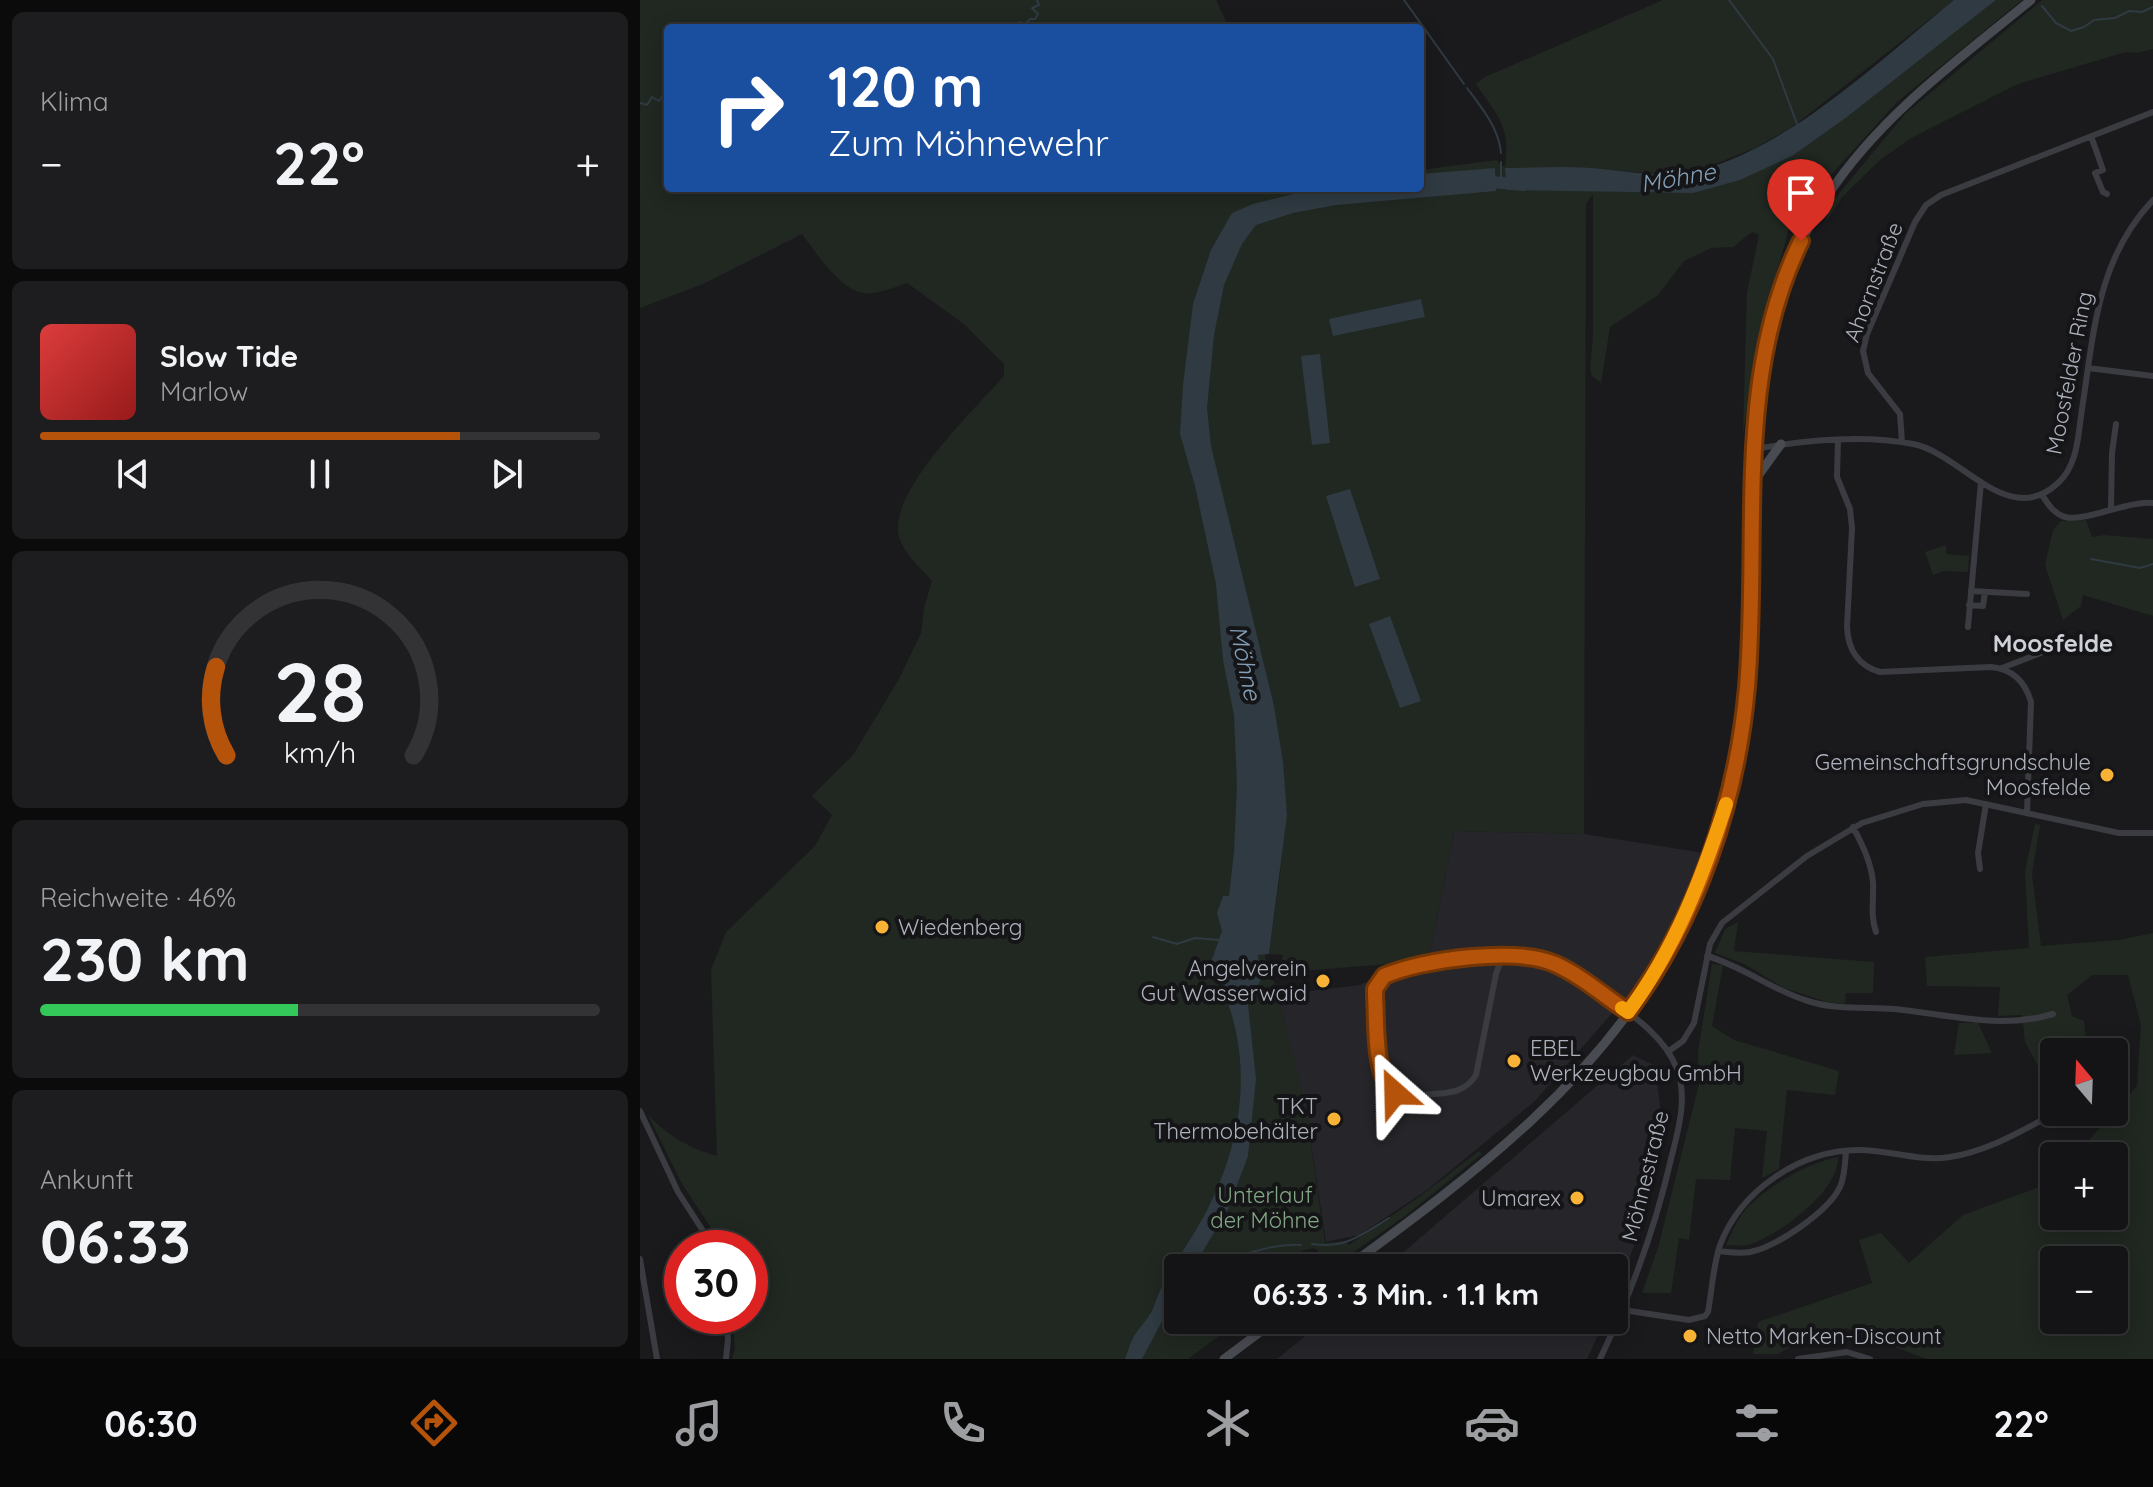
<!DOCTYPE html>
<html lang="de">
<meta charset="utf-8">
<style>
body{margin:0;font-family:Quicksand,sans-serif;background:#1d1d1f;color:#f1f3f6;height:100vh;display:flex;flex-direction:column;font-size:30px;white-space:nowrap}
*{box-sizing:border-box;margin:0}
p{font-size:26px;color:#9d9ea1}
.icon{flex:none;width:44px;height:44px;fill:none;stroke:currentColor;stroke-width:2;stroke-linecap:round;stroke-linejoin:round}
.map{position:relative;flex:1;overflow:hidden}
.side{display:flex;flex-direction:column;gap:12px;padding:12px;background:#0b0b0c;width:640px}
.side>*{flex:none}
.guide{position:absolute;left:24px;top:24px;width:760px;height:168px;border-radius:8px;box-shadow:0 4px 20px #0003,0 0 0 2px #333335;background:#1a4fa0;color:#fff;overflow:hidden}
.needle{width:52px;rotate:341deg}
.tools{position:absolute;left:1400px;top:1038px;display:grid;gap:16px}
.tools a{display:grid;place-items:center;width:88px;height:88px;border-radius:8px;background:#141416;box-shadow:0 4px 20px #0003,0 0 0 2px #333335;font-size:40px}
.speed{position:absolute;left:24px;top:1230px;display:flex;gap:16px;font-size:40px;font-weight:700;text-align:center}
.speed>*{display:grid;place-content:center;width:104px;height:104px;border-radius:50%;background:#141416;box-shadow:0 4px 20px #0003,0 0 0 2px #333335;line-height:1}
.speed .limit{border:12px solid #d22;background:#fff;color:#111}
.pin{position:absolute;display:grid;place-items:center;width:68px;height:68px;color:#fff;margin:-82px -34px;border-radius:50% 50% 50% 0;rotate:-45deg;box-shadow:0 0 8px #0007}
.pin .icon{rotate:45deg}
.me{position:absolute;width:88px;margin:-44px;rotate:335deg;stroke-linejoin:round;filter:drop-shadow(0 0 6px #0008)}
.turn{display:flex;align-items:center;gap:28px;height:168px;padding:0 32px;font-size:36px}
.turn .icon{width:104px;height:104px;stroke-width:2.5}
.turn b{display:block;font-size:56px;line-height:68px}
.big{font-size:60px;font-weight:800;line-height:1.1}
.side .card{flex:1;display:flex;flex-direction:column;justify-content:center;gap:12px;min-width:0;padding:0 28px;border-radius:12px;background:#1d1d1f}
.side .dial{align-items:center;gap:0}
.dial svg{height:208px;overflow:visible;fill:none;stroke:#333335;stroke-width:7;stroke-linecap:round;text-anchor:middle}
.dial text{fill:#f1f3f6;stroke:none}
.song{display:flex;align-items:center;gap:24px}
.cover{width:96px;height:96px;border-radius:12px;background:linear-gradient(135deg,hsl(0 70% 55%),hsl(0 70% 35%))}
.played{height:8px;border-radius:4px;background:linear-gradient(90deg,#b45309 75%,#333335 75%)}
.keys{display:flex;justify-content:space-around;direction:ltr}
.heat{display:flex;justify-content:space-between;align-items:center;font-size:44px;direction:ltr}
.charge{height:12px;border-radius:6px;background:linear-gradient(90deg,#34c759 46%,#333335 0)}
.trip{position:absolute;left:524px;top:1254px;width:464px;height:80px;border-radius:8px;background:#141416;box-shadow:0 4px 20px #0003,0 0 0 2px #333335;font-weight:800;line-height:80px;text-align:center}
.tabs{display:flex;height:128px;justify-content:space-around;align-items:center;background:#080809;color:#9d9ea1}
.tabs .icon{width:56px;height:56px}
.tabs .current{color:#b45309}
.tabs b{font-size:36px;color:#f1f3f6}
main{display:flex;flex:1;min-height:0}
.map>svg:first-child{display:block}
.built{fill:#26262a}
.green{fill:#202821;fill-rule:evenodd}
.water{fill:#2f3a42}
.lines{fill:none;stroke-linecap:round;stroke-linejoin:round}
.stream{stroke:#2f3a42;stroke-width:2}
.river{stroke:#2f3a42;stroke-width:12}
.minor{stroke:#3b3c42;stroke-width:6}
.secondary{stroke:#494b52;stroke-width:9}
.route-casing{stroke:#753606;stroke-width:20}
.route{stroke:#b45309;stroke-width:14}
.slow{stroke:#f59e0b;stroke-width:14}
.poi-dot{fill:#f8b337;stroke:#151518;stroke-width:3}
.labels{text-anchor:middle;stroke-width:8;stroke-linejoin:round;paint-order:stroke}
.street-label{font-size:22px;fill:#adb2bd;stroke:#151518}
.poi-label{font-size:22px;fill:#adb2bd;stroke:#151518;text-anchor:end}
.park-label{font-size:22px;fill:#83a885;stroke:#151518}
.water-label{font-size:24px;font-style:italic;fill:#83a0b8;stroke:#151518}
.neighbourhood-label{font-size:24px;font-weight:bold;fill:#ced1d8;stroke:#151518}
</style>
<main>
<section class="side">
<div class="card"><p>Klima</p>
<div class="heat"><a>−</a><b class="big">22°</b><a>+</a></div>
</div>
<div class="card">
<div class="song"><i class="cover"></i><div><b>Slow Tide</b><p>Marlow</p></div></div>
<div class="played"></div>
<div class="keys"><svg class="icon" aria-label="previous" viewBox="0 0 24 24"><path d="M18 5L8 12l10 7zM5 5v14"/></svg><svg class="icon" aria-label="pause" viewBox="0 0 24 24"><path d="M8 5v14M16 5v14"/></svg><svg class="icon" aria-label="next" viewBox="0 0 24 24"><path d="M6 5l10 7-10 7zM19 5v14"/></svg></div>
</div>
<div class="card dial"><svg viewBox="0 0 100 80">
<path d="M14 69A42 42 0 1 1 86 69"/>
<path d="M14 69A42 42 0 0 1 10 35" stroke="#b45309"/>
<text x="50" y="56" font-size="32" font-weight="700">28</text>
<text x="50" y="72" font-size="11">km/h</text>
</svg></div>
<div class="card"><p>Reichweite · 46%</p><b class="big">230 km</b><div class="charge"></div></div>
<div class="card"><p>Ankunft</p><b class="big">06:33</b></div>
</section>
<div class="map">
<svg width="1513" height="1359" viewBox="0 0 1513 1359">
<rect width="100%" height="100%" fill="#1a1a1d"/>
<path class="built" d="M814,831L944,834L1064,853L1048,895L996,986L895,1101L787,1190L719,1235L686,1242L667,1117L638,995L720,985L789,957Z
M993,1055L1015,1066L1022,1121L996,1241L974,1298V1268H745Z
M685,1320H965L947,1359H637Z"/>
<path class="green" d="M0,0H576L589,28H28V188H780V170L857,160L861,166H865C871,125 857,116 836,84L845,77L1023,0H1314L1151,128L1115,148L1060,170L1018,174L948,168H870L1023,188L1144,153L1207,117L1356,0H1382L1257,102L1178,189L1150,225L1121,331L1103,433L1107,292L1119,235L1112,232L1093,247L1071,248L1044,261L1018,295L970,327L961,383L952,376L950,370L953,336V194L946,204L944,834L814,831L789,957H771V962L638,973L643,955L629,954L642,859L625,955L627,965L621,975L634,981L665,1102L685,1243L705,1241L709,1245L779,1197L839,1151L842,1154L765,1216L691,1268H666L679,1251L673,1248L661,1251L656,1268H538V1320H600L548,1359H92L95,1349L92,1316H110V1248H84L41,1182L8,1115C29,1136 48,1148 77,1156L71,970L86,932L175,846L192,815L172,796L213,755L259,679L281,633L284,608L292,581C280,567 260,551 258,531C255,485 335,409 364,376V364L324,324L267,283C252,288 231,298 216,291C195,282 175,251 162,234L63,284L0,308Z
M1402,0H1513V49L1497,53L1486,52L1378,84L1273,137L1241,159L1203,196L1186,222L1190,204L1265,114Z
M1446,520L1452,537L1464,535L1513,539V616L1443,595L1441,606L1423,620L1405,565L1413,530L1421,521Z
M1306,545V554L1329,556L1328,572L1304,571L1293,575L1285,552Z
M1395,824L1400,825L1392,874L1401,946L1479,940L1513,933V1359H1286L1206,1328L1169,1335L1138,1354H1113L1118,1322L1232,1283L1219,1240L1241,1233L1269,1263L1323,1215L1410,1183L1414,1179V1216H1474V1156H1435L1497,1086L1501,1025L1488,975H1452L1427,995L1432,1016L1444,1021L1447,1052H1414V1068L1401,1072L1385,1042L1382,1015L1358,1016L1360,987L1287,986L1285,957L1389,948L1385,871ZM1414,1260H1474V1320H1414Z
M1098,922L1094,951L1234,962L1233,993H1206L1205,1004L1187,1002L1144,988L1104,964L1075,953L1085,929Z
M1072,964L1083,965L1072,1026L1094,1040L1199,1071L1195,1095L1147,1090L1139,1169L1122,1178L1127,1131L1095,1128L1090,1180L1056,1179L1049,1240L1039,1238L1031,1293H1002L1018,1248L1059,1084L1058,1052Z
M1319,1023H1338L1352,1053L1314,1055Z
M1198,1157C1200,1190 1140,1234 1111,1244C1103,1247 1094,1245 1086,1245C1092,1232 1098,1217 1109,1206C1131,1184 1168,1163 1198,1157Z"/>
<path class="water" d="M1314,0H1356L1207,117L1152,156L1100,180L1053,193L867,190L865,168C893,168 923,166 951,168C987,171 1025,179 1061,170C1153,145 1241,59 1314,0Z
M855,168L856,191L696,205L653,213L616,225L602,244L584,285L574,335L567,408L571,446L634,706L643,762L647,815L629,954L618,955L619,962L613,974L622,978L608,1004L616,1079L608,1156L588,1209L553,1268H538V1291L502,1359H485C488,1352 490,1343 494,1336C499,1328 507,1320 512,1311C515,1304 517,1296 521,1289C535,1260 556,1234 570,1204C608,1128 614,1039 570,965L582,931L577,913L583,896H589L594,852L597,785L594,715L583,660L576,584L555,486L540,434L543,385L553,304L571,250L592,213L613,204L678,188H780V174Z
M781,299L785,317L693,336L689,319Z
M680,354L690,443L672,445L661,356Z
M710,489L740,579L715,587L686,496Z
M750,616L781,701L760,708L729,624Z"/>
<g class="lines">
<path class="stream" d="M764,0L824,84
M1089,0L1133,59L1157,124
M1402,6L1416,23L1431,31L1444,27L1454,20L1475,18L1489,11L1502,12L1513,7
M293,28L297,26L300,28
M379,28L380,22L385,24L390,19H395L398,14L392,8L399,5L397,0
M827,88C841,107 859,128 861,153
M0,103L7,105L12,97L19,101L24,94L23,88L28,85
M861,183V162
M1451,559L1500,568L1513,564
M513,937L537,944L555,938L578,940
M672,1244C706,1249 721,1235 749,1218
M554,1267C590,1262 623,1243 661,1245"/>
<path class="river" d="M842,181L883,185"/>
<path class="minor" d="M1451,136L1463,170L1455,173L1463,192L1467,194
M1448,368L1513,376
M1198,440L1197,477L1210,509L1212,528L1207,627C1208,649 1218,666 1240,672L1351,667C1372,669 1385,681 1391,702L1387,813
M1262,442L1260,414L1228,373L1223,351L1227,334L1275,222L1286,205L1301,195L1513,112
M1115,449C1165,440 1222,434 1273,444C1321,453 1368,530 1418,483C1438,465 1438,435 1442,409C1454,332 1457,259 1513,200
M1402,495C1408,504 1414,514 1425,517C1445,522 1486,501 1513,503
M1471,508L1472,453L1476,424
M1331,591L1387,594
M1329,605L1343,606L1345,592
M1328,627L1341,482
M1362,668L1424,644
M1213,827C1222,844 1231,862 1233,882C1234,899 1230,915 1236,932
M1340,869L1338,853L1346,804
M1067,956C1105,967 1131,990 1168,1001C1196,1010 1225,1007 1254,1009C1307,1014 1359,1030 1413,1014
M862,957L856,974L836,1075C826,1091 812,1093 794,1094C781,1095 765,1099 753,1092C747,1088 744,1083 742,1077C737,1062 731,994 739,982C755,958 877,952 904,960C928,967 946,983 966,997C994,1016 1025,1037 1037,1069C1048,1098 1038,1131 1031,1159C1015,1229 991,1294 960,1359
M1029,1051L1043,1041L1054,1023L1070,944L1082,923L1167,856L1222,823L1283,804L1326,800L1479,833H1513
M0,1111L38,1192L74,1248
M1078,1251C1089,1252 1099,1254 1110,1252C1136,1247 1188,1212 1200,1187C1205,1176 1205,1163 1206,1151
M0,1259L17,1359
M983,1310L1049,1320L1065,1316L1068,1312C1072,1290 1073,1266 1080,1245C1101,1190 1160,1150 1219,1150C1249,1150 1279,1162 1310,1157C1349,1151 1383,1130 1417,1112
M86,1359L88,1339L86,1316
M1158,1359L1207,1352L1230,1359"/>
<path class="secondary" d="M1115,480L1141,444
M706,1268C832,1176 965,1077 1037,934C1075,858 1101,771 1107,686C1120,521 1090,340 1188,195C1240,116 1319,59 1391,0
M584,1359L636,1320"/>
</g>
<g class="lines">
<g class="route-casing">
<path id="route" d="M755,1093C733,1077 737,1023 735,996V989L744,976C782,959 877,947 915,964C942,976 964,996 988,1012C1057,920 1097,801 1107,687C1120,539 1093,379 1161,241"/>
</g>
<use href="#route" class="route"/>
<path class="slow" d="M982,1008L988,1012C1035,949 1062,878 1086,804"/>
</g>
<g class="poi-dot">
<circle cx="1467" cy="775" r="8"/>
<circle cx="242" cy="927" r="8"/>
<circle cx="683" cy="981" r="8"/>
<circle cx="874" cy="1061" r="8"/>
<circle cx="694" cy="1119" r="8"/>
<circle cx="937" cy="1198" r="8"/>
<circle cx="1050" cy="1336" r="8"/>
</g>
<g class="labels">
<g class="street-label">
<text transform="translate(1233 282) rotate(-69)" y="8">Ahornstraße</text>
<text transform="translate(1429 373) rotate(-79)" y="8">Moosfelder Ring</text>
<text transform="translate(1005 1176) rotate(-76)" y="8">Möhnestraße</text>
</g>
<g class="poi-label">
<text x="1451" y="770">Gemeinschaftsgrundschule<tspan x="1451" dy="25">Moosfelde</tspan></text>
<text x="258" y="935" text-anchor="start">Wiedenberg</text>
<text x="667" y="976">Angelverein<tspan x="667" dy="25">Gut Wasserwaid</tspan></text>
<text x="890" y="1056" text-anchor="start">EBEL<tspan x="890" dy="25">Werkzeugbau GmbH</tspan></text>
<text x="678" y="1114">TKT<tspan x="678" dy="25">Thermobehälter</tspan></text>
<text x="921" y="1206">Umarex</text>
<text x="1066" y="1344" text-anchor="start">Netto Marken-Discount</text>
</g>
<g class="park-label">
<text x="625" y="1203">Unterlauf<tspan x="625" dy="25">der Möhne</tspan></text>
</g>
<g class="water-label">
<text transform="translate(1038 178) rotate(-10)" y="8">Möhne</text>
<text transform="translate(605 663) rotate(78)" y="8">Möhne</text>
</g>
<g class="neighbourhood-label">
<text x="1413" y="652">Moosfelde</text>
</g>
</g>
</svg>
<div class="tools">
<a><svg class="needle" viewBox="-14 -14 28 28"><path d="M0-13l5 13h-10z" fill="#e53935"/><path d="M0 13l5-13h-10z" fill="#9d9ea1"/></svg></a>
<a>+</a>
<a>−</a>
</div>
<div class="speed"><div class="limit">30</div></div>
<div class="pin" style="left:1161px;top:241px;background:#d93025"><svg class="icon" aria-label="arrive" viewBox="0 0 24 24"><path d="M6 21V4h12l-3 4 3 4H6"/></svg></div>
<svg class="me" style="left:755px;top:1093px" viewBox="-20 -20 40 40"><path d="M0-17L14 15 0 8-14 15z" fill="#b45309" stroke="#fff" stroke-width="4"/></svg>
<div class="trip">06:33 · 3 Min. · 1.1 km</div>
<div class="guide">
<div class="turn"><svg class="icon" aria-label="right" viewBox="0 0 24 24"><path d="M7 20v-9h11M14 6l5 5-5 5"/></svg><div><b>120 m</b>Zum Möhnewehr</div></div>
</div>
</div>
</main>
<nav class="tabs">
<b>06:30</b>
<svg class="icon current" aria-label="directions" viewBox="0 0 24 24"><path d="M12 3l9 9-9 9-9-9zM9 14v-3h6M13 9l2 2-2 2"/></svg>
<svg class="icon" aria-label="music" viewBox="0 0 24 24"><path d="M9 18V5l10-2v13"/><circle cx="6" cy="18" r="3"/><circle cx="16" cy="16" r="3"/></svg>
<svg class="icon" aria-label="phone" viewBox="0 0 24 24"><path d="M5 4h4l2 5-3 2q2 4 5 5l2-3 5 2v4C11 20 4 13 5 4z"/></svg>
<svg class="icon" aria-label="climate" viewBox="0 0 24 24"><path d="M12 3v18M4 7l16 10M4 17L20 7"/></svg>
<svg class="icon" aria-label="car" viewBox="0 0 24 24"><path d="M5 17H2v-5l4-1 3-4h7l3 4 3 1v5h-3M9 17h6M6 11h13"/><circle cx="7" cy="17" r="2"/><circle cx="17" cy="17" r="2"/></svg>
<svg class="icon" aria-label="filters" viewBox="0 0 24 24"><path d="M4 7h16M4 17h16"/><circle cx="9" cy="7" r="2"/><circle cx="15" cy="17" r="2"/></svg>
<b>22°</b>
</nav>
